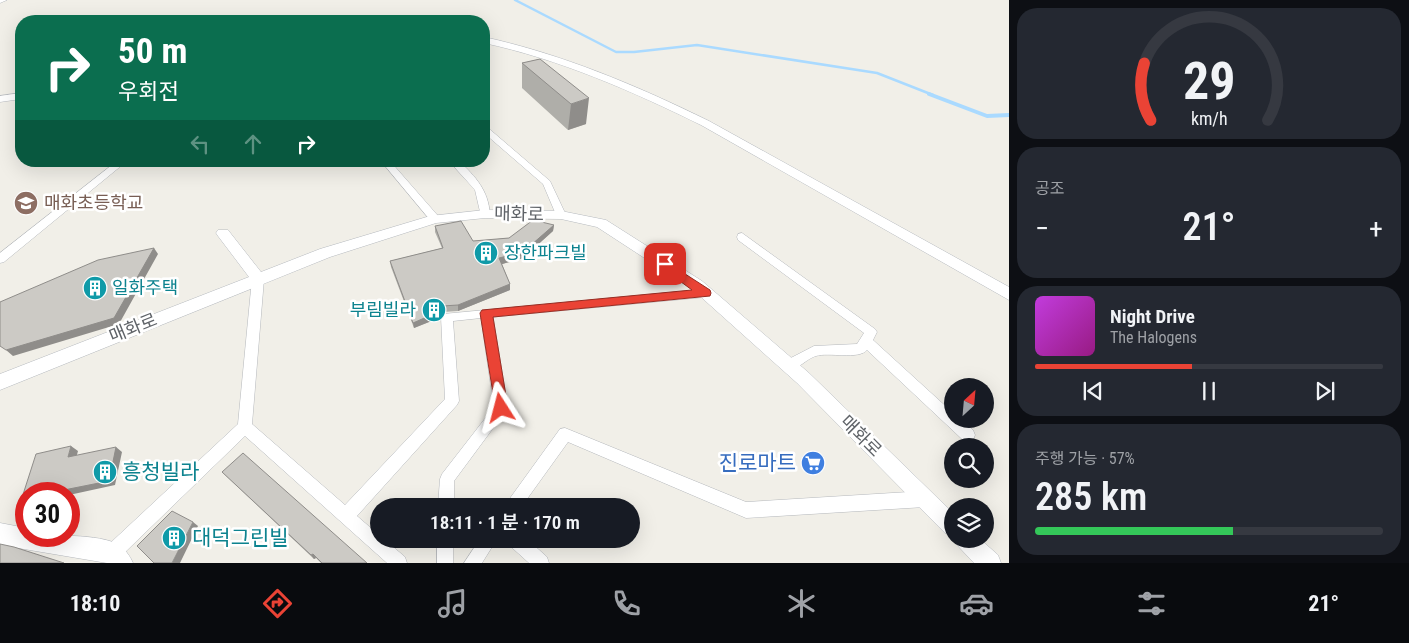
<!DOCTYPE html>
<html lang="ko">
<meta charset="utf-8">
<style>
body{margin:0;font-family:"Roboto Condensed","Noto Sans KR",sans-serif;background:#242831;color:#f1f3f6;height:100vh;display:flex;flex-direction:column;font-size:19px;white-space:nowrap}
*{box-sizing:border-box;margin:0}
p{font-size:16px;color:#9ea1a6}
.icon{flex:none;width:28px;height:28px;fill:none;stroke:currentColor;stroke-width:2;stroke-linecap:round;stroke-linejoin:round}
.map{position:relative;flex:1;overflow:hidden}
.side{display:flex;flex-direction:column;gap:8px;padding:8px;background:#0d0f14;width:400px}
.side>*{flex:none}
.top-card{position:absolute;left:15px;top:15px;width:475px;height:152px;border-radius:20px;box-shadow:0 5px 20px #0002;background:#0b6e4f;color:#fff;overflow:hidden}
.needle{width:32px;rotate:26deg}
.controls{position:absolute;left:944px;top:378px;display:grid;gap:10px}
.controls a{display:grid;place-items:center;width:50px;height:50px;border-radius:50%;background:#171b24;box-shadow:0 5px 20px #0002;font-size:25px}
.speed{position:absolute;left:15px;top:482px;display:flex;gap:10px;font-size:25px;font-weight:700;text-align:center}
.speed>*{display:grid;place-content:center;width:65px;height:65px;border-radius:50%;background:#171b24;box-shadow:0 5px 20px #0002;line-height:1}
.speed .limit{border:8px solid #d22;background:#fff;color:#111}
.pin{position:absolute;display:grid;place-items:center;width:42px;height:42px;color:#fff;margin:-21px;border-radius:10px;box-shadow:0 2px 8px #0006}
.me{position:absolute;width:55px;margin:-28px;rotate:351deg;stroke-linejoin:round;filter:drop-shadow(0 0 4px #0008)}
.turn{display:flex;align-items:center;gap:18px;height:105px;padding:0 20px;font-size:22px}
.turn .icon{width:65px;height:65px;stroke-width:2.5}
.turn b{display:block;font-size:35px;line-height:42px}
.lanes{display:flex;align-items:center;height:48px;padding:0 20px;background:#0003;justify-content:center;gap:25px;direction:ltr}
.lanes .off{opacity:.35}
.big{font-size:38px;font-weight:600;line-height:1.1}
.side .widget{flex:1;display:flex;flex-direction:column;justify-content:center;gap:8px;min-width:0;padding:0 18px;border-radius:20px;background:#242831}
.side .dial{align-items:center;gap:0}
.dial svg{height:130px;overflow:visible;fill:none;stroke:#363941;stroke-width:7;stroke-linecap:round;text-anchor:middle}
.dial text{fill:#f1f3f6;stroke:none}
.song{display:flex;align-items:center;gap:15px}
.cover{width:60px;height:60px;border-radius:8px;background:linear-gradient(135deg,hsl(290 70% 55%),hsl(310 70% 35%))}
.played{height:5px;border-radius:2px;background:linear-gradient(90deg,#ea4335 45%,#363941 45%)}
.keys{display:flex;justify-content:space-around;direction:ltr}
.heat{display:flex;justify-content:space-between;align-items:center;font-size:28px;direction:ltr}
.charge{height:8px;border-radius:4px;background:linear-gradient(90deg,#34c759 57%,#363941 0)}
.trip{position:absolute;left:370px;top:498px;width:270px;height:50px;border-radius:25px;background:#171b24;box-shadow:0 5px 20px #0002;font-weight:600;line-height:50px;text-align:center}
.tab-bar{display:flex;height:80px;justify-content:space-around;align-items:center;background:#090b0e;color:#9ea1a6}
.tab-bar .icon{width:35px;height:35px}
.tab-bar .current{color:#ea4335}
.tab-bar b{font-size:22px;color:#f1f3f6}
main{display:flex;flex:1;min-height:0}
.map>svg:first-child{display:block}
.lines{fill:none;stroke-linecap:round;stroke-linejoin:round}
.stream-far1{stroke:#aadaff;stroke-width:2.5}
.stream{stroke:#aadaff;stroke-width:4}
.street-casing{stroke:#b5b8bc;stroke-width:1}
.secondary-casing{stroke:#b6babf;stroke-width:1}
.street{fill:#fff;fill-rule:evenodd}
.secondary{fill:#fff;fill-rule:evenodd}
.wall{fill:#afaea9}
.shaded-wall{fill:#8f8d8a}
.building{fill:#cccac5;stroke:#8f8d8a}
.route{fill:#ea4335;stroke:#982c22}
.labels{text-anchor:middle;stroke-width:5;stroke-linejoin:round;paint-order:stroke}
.education-label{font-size:18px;fill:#785e54;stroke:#fff;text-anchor:start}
.street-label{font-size:18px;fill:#5f6368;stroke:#fff}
.culture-label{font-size:18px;fill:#0d838f;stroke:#fff;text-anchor:start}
.near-shop-label{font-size:21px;fill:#366cbe;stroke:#fff;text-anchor:end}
.near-culture-label{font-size:21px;fill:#0d838f;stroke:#fff;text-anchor:start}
</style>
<main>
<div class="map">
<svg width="1009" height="563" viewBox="0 0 1009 563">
<rect width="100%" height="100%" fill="#f1efe8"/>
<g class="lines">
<path class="stream-far1" d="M515,0L616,52H634L697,45L877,73L933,95"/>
<path class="stream" d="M929,94L987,116L1009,115"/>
<g class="street-casing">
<path id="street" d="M484,127H487L550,181L566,215L565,217H557L543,184L484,133Z
M117,161H127L4,262L0,263V253Z
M381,161H390L439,217L440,219L439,221H431Z
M449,161H459C476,177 488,190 490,214L489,216H481L475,190Z
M742,233L875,329L877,332L873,340L952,412V419H960L973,430L975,435L973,440L968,441L963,440L867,350C859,360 828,352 816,356C805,359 795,374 783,370L782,366L783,362L814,346L857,344L864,333L738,240L737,237L738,234Z
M258,275L264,279L252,424L345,505L445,399L441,317L443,314L706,289L710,290L712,293L710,296L706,297L493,317L508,408L454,481V506H438L440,479L442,474L494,407L481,318L453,321L459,401L457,405L357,516L379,535V539H384L405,557L407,563H387L245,436L118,559L112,561L106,559L104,553L106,547L238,424L252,279Z
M565,428L746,502L925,491L930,494L933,499L930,504L925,507L746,518L568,442L522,506H505L508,501L560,429Z
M437,539H453V563H437Z
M480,539H497L482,563H464Z
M507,539H527L547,557L549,563H529L509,545Z"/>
</g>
<g class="secondary-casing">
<path id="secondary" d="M0,0H7L0,3Z
M484,37C562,54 638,86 709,121L1009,287V300L701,125C632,91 559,59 484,43Z
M21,93V99L0,102V96Z
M485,210L561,211L606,220L702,281L809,373L952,512V536L945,533L797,383L692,289L597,227L561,219L485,218L436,223L330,257L0,390V374L249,277L218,236L216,233L218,230H228L261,272L320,249L430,216Z
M0,523L26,528V536C50,536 99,533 119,545C125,549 130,556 133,563H107L0,545Z
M954,539H980L998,555L1001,563H974L958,546Z"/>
</g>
<use href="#street" class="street"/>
<use href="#secondary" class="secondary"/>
</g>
<path class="wall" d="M540,59L586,124L568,130L522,88V63Z
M554,225L553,231L523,258L502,264L510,284V290L458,311L443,312L439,318L414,328L391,267L390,261L442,248L435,232V226L473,241L509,238Z
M222,472L367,563H321L316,558L314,559Z"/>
<path class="shaded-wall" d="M589,98L586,124L568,130L571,104Z
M554,225L553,231L523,258L499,265V258Z
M154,248L158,254L119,324L13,356L6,350Z
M510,284V290L458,311V305Z
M442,306L443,312L439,318L414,328L413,323Z
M71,446L78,451L75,462L68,457Z
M116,447L122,452L115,485L69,495V494H58L59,491Z
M26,505V510L19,507Z
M193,522L198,526L180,563H172Z
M313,554L316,558L314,559L311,555Z"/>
<path class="building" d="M540,59L589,98L571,104L522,63Z
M533,220L554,225L523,252L499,258L510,284L458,305L442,306L438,312L413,323L390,261L443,248L435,226L461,221L473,241L509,238Z
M154,248L114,318L6,350L0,346V302L98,260Z
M71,446L68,457L116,447L109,481L59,491L58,494H26V505L19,507L36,454Z
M243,453L367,563H322L313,554L311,555L222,472Z
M172,511L193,522L172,563H154L137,546Z
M0,544L14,547L64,563H0Z"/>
<path class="route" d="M665,261L710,290L711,293L710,296L493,317L508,408L506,412L501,414L496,412L480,313L482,310L692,290L661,267L659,264Z"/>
<defs>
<g id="school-disc" transform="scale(1.25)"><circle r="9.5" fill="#8d6e63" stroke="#fff"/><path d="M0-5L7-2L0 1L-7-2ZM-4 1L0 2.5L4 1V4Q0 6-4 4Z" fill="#fff"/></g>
<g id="building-disc" transform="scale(1.25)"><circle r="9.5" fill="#0f9aa8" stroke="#fff"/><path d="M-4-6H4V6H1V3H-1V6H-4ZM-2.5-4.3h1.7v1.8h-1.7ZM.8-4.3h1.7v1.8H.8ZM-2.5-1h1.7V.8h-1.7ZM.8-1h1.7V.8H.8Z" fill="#fff"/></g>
<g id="supermarket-disc" transform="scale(1.25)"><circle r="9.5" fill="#3f7fe0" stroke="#fff"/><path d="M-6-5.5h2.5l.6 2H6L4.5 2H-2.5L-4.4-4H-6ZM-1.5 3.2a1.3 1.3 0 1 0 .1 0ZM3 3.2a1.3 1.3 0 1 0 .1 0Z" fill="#fff"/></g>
</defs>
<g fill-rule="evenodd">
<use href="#school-disc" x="26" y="203"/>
<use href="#building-disc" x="486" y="253"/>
<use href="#building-disc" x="95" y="288"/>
<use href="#building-disc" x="434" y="310"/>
<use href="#supermarket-disc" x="813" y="463"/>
<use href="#building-disc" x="105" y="472"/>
<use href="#building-disc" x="174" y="538"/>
</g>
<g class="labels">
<g class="education-label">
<text x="44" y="209">매화초등학교</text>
</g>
<g class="street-label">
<text transform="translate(519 214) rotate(1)" y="6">매화로</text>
<text transform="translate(133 328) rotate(-22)" y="6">매화로</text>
<text transform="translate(861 436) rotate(45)" y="6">매화로</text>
</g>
<g class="culture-label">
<text x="504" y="259">장한파크빌</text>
<text x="112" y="294">일화주택</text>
<text x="416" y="316" text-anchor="end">부림빌라</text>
</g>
<g class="near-shop-label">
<text x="796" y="470">진로마트</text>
</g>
<g class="near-culture-label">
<text x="122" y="479">흥청빌라</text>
<text x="192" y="545">대덕그린빌</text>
</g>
</g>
</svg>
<div class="controls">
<a><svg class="needle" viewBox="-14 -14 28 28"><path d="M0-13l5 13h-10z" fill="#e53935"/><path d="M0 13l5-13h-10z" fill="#9ea1a6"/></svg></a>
<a><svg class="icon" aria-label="search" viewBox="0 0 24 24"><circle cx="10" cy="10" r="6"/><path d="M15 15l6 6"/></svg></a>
<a><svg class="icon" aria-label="layers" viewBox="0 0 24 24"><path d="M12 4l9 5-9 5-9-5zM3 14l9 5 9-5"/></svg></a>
</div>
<div class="speed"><div class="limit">30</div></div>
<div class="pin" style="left:665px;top:264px;background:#d93025"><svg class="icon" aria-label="arrive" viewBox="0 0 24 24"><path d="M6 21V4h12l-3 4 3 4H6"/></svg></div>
<svg class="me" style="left:501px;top:408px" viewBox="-20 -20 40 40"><path d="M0-17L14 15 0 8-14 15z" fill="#ea4335" stroke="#fff" stroke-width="4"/></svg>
<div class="trip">18:11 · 1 분 · 170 m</div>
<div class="top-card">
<div class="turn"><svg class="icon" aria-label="right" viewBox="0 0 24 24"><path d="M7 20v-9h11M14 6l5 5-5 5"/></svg><div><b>50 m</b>우회전</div></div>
<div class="lanes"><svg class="icon off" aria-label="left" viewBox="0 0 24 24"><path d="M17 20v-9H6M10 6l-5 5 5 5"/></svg><svg class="icon off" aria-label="ahead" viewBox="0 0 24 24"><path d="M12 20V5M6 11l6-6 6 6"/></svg><svg class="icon" aria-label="right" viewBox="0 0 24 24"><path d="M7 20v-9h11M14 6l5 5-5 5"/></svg></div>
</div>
</div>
<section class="side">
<div class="widget dial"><svg viewBox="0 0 100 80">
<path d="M14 69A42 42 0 1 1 86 69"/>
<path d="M14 69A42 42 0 0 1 10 34" stroke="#ea4335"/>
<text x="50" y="56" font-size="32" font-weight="700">29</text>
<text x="50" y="72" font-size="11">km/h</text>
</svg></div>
<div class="widget"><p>공조</p>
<div class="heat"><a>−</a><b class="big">21°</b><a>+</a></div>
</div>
<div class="widget">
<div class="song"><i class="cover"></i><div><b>Night Drive</b><p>The Halogens</p></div></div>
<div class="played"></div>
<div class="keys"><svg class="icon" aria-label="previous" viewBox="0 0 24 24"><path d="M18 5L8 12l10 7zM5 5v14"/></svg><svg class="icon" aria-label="pause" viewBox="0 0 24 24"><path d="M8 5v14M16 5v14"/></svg><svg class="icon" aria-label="next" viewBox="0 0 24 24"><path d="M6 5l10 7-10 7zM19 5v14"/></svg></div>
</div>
<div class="widget"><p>주행 가능 · 57%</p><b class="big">285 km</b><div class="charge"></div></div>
</section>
</main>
<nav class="tab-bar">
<b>18:10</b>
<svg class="icon current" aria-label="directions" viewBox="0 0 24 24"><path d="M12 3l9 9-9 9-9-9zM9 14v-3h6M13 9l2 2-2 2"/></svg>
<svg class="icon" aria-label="music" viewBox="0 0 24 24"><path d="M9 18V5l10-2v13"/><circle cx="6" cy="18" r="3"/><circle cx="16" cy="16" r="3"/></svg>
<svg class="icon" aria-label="phone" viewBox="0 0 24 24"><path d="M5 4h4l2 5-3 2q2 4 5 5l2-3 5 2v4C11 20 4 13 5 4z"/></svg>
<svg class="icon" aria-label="climate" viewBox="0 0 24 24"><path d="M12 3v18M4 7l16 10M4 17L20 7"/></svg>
<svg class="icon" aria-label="car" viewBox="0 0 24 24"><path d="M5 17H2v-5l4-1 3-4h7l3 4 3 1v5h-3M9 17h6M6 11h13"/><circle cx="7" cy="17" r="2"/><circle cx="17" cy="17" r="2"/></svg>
<svg class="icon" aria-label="filters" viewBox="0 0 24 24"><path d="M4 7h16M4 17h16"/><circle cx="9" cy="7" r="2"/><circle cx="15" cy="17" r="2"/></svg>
<b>21°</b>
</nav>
